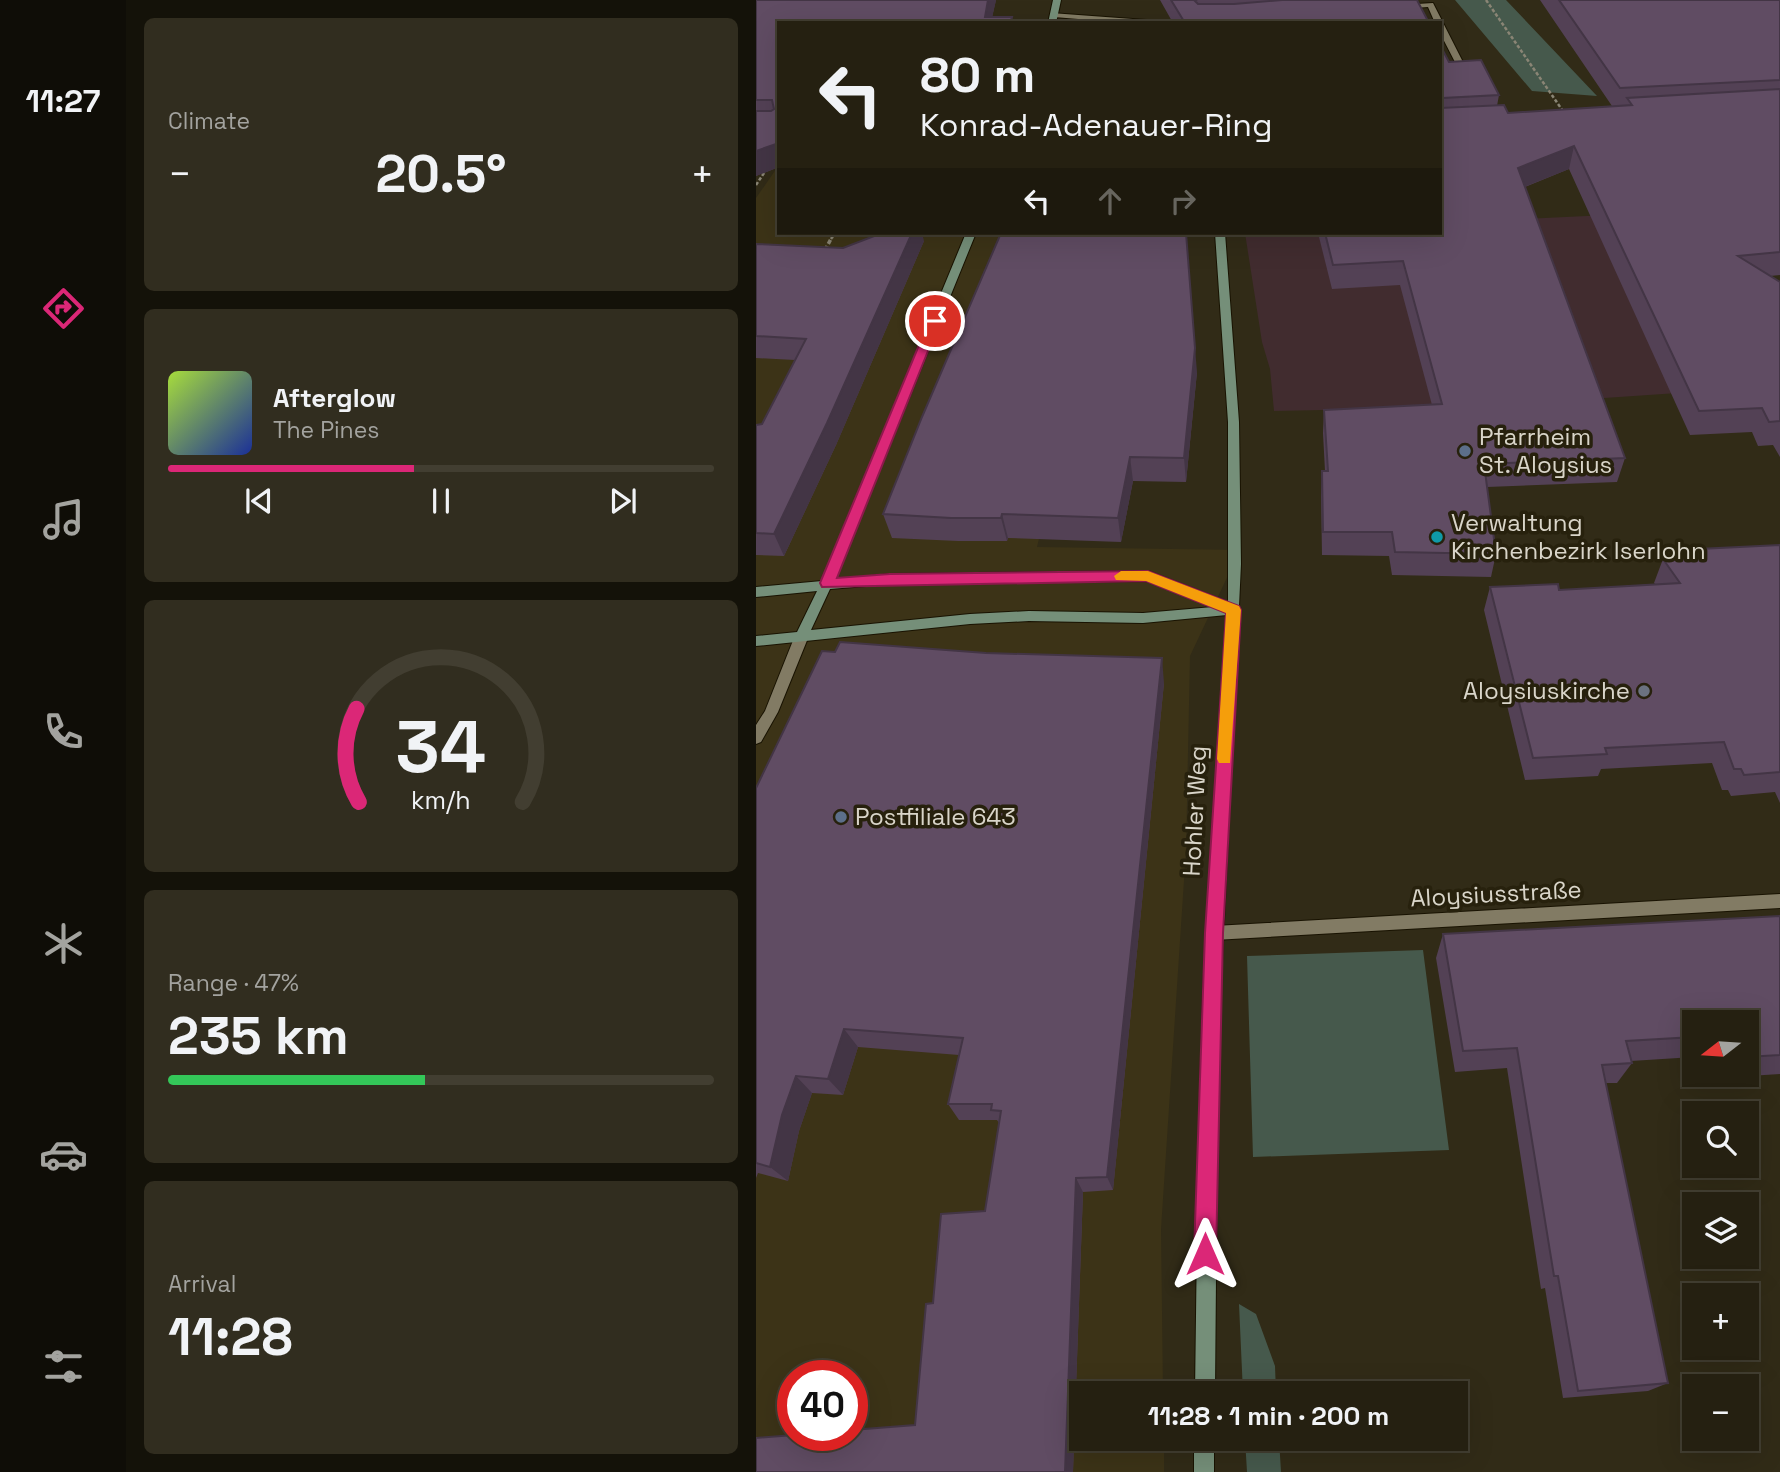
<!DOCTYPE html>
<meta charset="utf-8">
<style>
body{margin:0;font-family:"Space Grotesk",sans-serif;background:#312d1f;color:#f1f3f6;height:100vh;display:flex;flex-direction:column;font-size:26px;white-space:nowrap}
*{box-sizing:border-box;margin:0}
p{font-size:23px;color:#a3a39f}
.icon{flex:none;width:38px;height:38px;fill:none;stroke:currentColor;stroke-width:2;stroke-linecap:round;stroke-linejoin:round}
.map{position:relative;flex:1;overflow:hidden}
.side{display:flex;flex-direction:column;gap:18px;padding:18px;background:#141209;width:630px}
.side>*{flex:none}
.hud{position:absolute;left:21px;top:21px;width:665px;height:214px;border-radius:0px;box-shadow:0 7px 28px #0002,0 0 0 2px #423e31;background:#252011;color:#f1f3f6;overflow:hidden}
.needle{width:46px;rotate:253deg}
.fabs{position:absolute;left:926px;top:1010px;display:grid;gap:14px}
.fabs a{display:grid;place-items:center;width:77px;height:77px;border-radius:0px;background:#252011;box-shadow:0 7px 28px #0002,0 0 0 2px #423e31;font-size:35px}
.speed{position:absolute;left:21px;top:1360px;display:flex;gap:14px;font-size:35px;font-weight:700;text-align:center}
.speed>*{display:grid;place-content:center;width:91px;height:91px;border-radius:50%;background:#252011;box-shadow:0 7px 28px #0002,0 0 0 2px #423e31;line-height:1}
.speed .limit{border:10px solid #d22;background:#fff;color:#111}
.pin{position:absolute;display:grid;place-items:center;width:60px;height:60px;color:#fff;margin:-30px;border:4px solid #fff;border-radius:50%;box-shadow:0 2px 7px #0007}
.me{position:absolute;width:77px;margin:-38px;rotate:0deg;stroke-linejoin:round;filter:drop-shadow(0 0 5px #0008)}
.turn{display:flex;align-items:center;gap:24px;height:147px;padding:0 28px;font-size:32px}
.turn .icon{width:91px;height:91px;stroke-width:2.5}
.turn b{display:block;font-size:49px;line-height:60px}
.lanes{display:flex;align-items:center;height:66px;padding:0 28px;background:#0003;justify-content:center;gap:35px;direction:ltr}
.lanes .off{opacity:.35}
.big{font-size:52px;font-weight:800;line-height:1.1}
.side .tile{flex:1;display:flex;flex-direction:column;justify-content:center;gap:10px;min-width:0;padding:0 24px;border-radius:10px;background:#312d1f}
.side .dial{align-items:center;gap:0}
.dial svg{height:182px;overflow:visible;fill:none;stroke:#423e31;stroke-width:7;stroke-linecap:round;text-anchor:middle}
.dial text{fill:#f1f3f6;stroke:none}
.song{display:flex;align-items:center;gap:21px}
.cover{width:84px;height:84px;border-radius:10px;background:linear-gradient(135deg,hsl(80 70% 55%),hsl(230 70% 35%))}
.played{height:7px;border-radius:4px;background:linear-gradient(90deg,#db2777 45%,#423e31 45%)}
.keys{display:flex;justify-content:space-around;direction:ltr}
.heat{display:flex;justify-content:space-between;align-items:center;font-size:38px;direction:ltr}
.charge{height:10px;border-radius:5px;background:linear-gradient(90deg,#34c759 47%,#423e31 0)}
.trip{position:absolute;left:313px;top:1381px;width:399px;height:70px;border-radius:0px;background:#252011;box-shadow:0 7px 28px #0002,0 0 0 2px #423e31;font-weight:800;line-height:70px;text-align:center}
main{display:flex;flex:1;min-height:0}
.dock{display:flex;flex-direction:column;width:126px;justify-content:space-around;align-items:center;background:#0f0d07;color:#a3a39f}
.dock .icon{width:49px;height:49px}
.dock .current{color:#db2777}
.dock b{font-size:32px;color:#f1f3f6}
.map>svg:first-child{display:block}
.built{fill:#3c3317;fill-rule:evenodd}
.industrial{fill:#412c2f}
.green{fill:#46594c}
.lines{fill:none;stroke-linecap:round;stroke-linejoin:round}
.lane-casing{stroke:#191302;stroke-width:2}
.street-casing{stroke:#191302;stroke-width:2}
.secondary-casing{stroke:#191302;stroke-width:2}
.path-far1{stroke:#8a8575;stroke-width:2.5;stroke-dasharray:3.5 2;stroke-linecap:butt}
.path{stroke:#8a8575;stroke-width:3.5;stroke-dasharray:4.5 2.5;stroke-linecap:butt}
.lane{fill:#827b64;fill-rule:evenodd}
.street{fill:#827b64;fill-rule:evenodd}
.secondary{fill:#758f79;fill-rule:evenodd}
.wall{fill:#534155}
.shaded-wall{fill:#433545}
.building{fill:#604c63;stroke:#433545;stroke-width:2}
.route{fill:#db2777;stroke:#8e194d;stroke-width:2}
.slow{fill:#f59e0b}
.service-dot{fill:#5c6f8a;stroke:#27210d;stroke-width:2.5}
.culture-dot{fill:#0f9aa8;stroke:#27210d;stroke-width:2.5}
.worship-dot{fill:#6b7280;stroke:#27210d;stroke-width:2.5}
.labels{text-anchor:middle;stroke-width:7;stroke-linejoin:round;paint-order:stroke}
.poi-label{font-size:24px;fill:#d9d5c9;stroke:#27210d;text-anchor:start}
.street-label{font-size:24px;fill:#d9d5c9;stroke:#27210d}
</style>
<main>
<nav class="dock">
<b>11:27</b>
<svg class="icon current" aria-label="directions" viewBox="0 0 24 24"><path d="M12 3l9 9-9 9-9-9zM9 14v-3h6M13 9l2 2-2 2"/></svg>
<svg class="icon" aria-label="music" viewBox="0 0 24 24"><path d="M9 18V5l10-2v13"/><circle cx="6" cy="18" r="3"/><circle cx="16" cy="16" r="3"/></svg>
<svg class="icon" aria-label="phone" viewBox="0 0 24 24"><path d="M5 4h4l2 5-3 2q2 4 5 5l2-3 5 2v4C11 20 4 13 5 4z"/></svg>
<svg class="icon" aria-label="climate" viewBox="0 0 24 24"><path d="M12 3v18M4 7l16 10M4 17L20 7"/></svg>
<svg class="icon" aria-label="car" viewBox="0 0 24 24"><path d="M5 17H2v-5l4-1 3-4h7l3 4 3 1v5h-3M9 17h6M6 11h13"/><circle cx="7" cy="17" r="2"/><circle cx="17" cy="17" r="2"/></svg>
<svg class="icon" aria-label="filters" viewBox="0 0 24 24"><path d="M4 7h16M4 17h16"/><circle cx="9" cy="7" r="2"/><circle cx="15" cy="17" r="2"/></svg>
</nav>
<section class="side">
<div class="tile"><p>Climate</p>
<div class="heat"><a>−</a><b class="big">20.5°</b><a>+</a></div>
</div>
<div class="tile">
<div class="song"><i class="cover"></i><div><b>Afterglow</b><p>The Pines</p></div></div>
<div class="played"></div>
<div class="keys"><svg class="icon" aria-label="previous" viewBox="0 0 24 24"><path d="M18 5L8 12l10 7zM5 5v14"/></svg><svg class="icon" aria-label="pause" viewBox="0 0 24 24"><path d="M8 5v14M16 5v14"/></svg><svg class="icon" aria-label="next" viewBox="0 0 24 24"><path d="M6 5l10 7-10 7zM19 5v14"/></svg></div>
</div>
<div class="tile dial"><svg viewBox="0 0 100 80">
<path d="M14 69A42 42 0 1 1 86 69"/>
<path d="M14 69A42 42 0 0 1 13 28" stroke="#db2777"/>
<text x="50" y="56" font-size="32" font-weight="700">34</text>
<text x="50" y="72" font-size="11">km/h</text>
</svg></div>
<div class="tile"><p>Range · 47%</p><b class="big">235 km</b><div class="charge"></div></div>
<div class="tile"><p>Arrival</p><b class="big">11:28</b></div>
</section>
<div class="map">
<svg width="1024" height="1472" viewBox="0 0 1024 1472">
<rect width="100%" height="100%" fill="#312b17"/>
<path class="built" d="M23,165V233H355L281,547L484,550L434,656L430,850L405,1229L407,1393H326V1438L408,1439V1472H0V198ZM37,1376H96V1435H37Z"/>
<path class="industrial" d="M893,213L1024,386L715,407L518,411L514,369L506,342L489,233H684V223Z"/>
<path class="green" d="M699,0H750L841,96L776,91Z
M667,950L693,1150L497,1157L491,956Z
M483,1304L500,1314L519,1366L520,1393H487Z
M489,1439H523L525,1472H491Z"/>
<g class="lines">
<g class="lane-casing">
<path id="lane" d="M677,3L709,66L708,68L701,66L684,33V23H679L672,7L644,9L640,7L644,5Z
M295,13L404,21L408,23H371L298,17H295Z"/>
</g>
<g class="street-casing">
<path id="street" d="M45,633L52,638L22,712L5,742L0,744V725L9,711L38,638Z
M1024,894V908L458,940L452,938L450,933L452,928L458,926Z"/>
</g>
<g class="secondary-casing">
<path id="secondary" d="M297,0H305L300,23H292Z
M210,233H220L79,580L134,574L392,571L472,602V422L459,233H469L483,422L485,564L462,1047L459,1393H439L442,1162L447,990L471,615L387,623L273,621L214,624L0,646V636L41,632L61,591L0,597V587L66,581ZM391,581L457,607L387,613L273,611L214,614L55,630L74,589L134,584Z
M438,1438H458V1472H438Z"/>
</g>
<path class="path-far1" d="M730,0L809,114
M0,185L10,170
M75,239L79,233"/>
<path class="path" d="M69,250L76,237"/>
<use href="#lane" class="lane"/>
<use href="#street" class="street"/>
<use href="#secondary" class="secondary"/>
</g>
<path class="wall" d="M0,0H240L236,17H256L257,23H23V167L0,176Z
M404,0H661L673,23H417Z
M784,0H1024V275L1014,276L1024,282V457L1017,445L1002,446L996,432L934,435L813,169L769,187L869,458L861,482L731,487L740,554L735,577L636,575L633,556L566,555L565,495L566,471H569L567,433L568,410L676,405L644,285L576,289L562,233H684V45L693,62L743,95L741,106L752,113L856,106Z
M168,241L80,445L28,556L0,555V425L6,424L39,360L0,358V244L87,248Z
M441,372L430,482L377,481L365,542L252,538L251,541H202L136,538L127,514Z
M1024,545V803L1019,792L975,796L972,790H966L956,763L845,769L842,776L769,780L728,610L734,587L803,590L899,584L898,583L907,559L939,558L943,549Z
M408,683L357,1190L327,1192L317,1472H0L159,1425L177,1303L229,1211L243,1123L241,1120H203L192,1104L203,1055L102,1047L87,1095L56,1093L43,1131L32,1181L2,1173L0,1178V788Z
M1024,916V1074L962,1078V1074H990V1022H938V1057L875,1061L876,1063L861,1083H850L912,1383L892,1391L807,1398L789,1288L785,1289L751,1068L699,1072L680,958L687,934Z"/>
<path class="shaded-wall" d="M232,0H240L235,23L229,17Z
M23,143V167L0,176V151Z
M818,146L813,169L758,191L762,168Z
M156,233H166L168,241L80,445L28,556L18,534Z
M439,348L441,372L430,482L428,458Z
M374,457L377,481L365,542L362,518Z
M246,514L252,538L251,541L245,518Z
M406,658L408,683L357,1190L351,1177Z
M88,1029L102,1047L87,1095L72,1079Z
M40,1076L56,1093L43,1131L32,1181L14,1167L26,1115Z
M320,1178L327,1192L317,1472H309Z"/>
<path class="building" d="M0,0H232L229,17H256L254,23H23V143L0,151V111H15L18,109L16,100H0Z
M415,0H441L439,1L442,4H478L526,0H661L673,23H429Z
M803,0H1024V80L864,88Z
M405,22V23H370Z
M684,45L693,62L725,60L743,95L687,98L685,108L748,105L752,113L876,105L871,98L1024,89V252L982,256L1024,282V421L1013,422L1006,408L943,411L818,146L762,168L869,458L728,464L740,554L639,552L636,532H567L566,471H572L568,410L686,404L647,261L577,265L569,233H684Z
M126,233H156L71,423L18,534L0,533V425L6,424L50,339L0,336V244L87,248Z
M245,233H430L439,348L428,458L374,457L362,518L246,514L245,518H195L127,514L166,417Z
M1024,545V772L988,775L985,769H978L968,742L849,748L851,754L777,758L734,587L802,584L803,590L924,583L907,559L948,558L943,549Z
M84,642L230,653L406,658L351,1177L320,1178L309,1472H0V1438L38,1435H96V1430L159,1425L170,1304L177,1303L185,1214L229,1211L245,1111L235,1110L236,1104H192L207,1038L88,1029L72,1079L40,1076L26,1115L14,1167L0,1163V788L66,651L79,652Z
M1024,916V1055L990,1057V1022H938V1037L870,1041L876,1063L846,1065L912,1383L822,1391L802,1276H798L761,1048L707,1051L687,934Z"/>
<path class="route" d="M179,317L184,321L81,578L134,574L392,571L483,606L485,610L467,933L460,1254L457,1261L449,1264L442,1261L438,1254L449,933L470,613L390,581L66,587L64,583L173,321Z"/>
<path class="slow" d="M365,571H392L483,606L485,610L474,763H463L461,759L470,613L390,581L360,580L358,576Z"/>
<g class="service-dot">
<circle cx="709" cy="451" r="7"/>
<circle cx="85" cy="817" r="7"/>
</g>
<circle class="culture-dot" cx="681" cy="537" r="7"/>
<circle class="worship-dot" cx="888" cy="691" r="7"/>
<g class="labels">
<g class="poi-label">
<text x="723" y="445">Pfarrheim<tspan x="723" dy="28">St. Aloysius</tspan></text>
<text x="695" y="531">Verwaltung<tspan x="695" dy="28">Kirchenbezirk Iserlohn</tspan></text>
<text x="874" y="699" text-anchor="end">Aloysiuskirche</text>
<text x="99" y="825">Postfiliale 643</text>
</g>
<g class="street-label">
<text transform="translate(439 811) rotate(-87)" y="8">Hohler Weg</text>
<text transform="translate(740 894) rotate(-3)" y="8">Aloysiusstraße</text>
</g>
</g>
</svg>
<div class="fabs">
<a><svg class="needle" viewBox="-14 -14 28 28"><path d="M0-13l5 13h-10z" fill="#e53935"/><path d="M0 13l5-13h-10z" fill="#a3a39f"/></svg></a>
<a><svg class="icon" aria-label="search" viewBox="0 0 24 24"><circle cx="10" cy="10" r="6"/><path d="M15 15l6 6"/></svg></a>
<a><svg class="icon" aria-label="layers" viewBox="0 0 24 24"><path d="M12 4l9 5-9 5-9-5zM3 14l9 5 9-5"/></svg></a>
<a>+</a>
<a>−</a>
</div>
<div class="speed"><div class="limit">40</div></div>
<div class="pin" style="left:179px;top:321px;background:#d93025"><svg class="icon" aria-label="arrive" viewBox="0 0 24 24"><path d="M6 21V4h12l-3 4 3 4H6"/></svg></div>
<svg class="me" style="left:449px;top:1254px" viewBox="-20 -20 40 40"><path d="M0-17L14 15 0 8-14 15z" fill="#db2777" stroke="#fff" stroke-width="4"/></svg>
<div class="trip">11:28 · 1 min · 200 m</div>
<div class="hud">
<div class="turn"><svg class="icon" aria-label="left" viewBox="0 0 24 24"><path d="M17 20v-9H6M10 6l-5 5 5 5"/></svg><div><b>80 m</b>Konrad-Adenauer-Ring</div></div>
<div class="lanes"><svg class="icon" aria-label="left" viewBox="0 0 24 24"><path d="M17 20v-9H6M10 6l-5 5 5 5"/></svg><svg class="icon off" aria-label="ahead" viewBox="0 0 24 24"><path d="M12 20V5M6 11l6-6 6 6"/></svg><svg class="icon off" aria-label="right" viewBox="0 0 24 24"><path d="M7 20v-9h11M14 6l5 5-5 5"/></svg></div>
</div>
</div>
</main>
